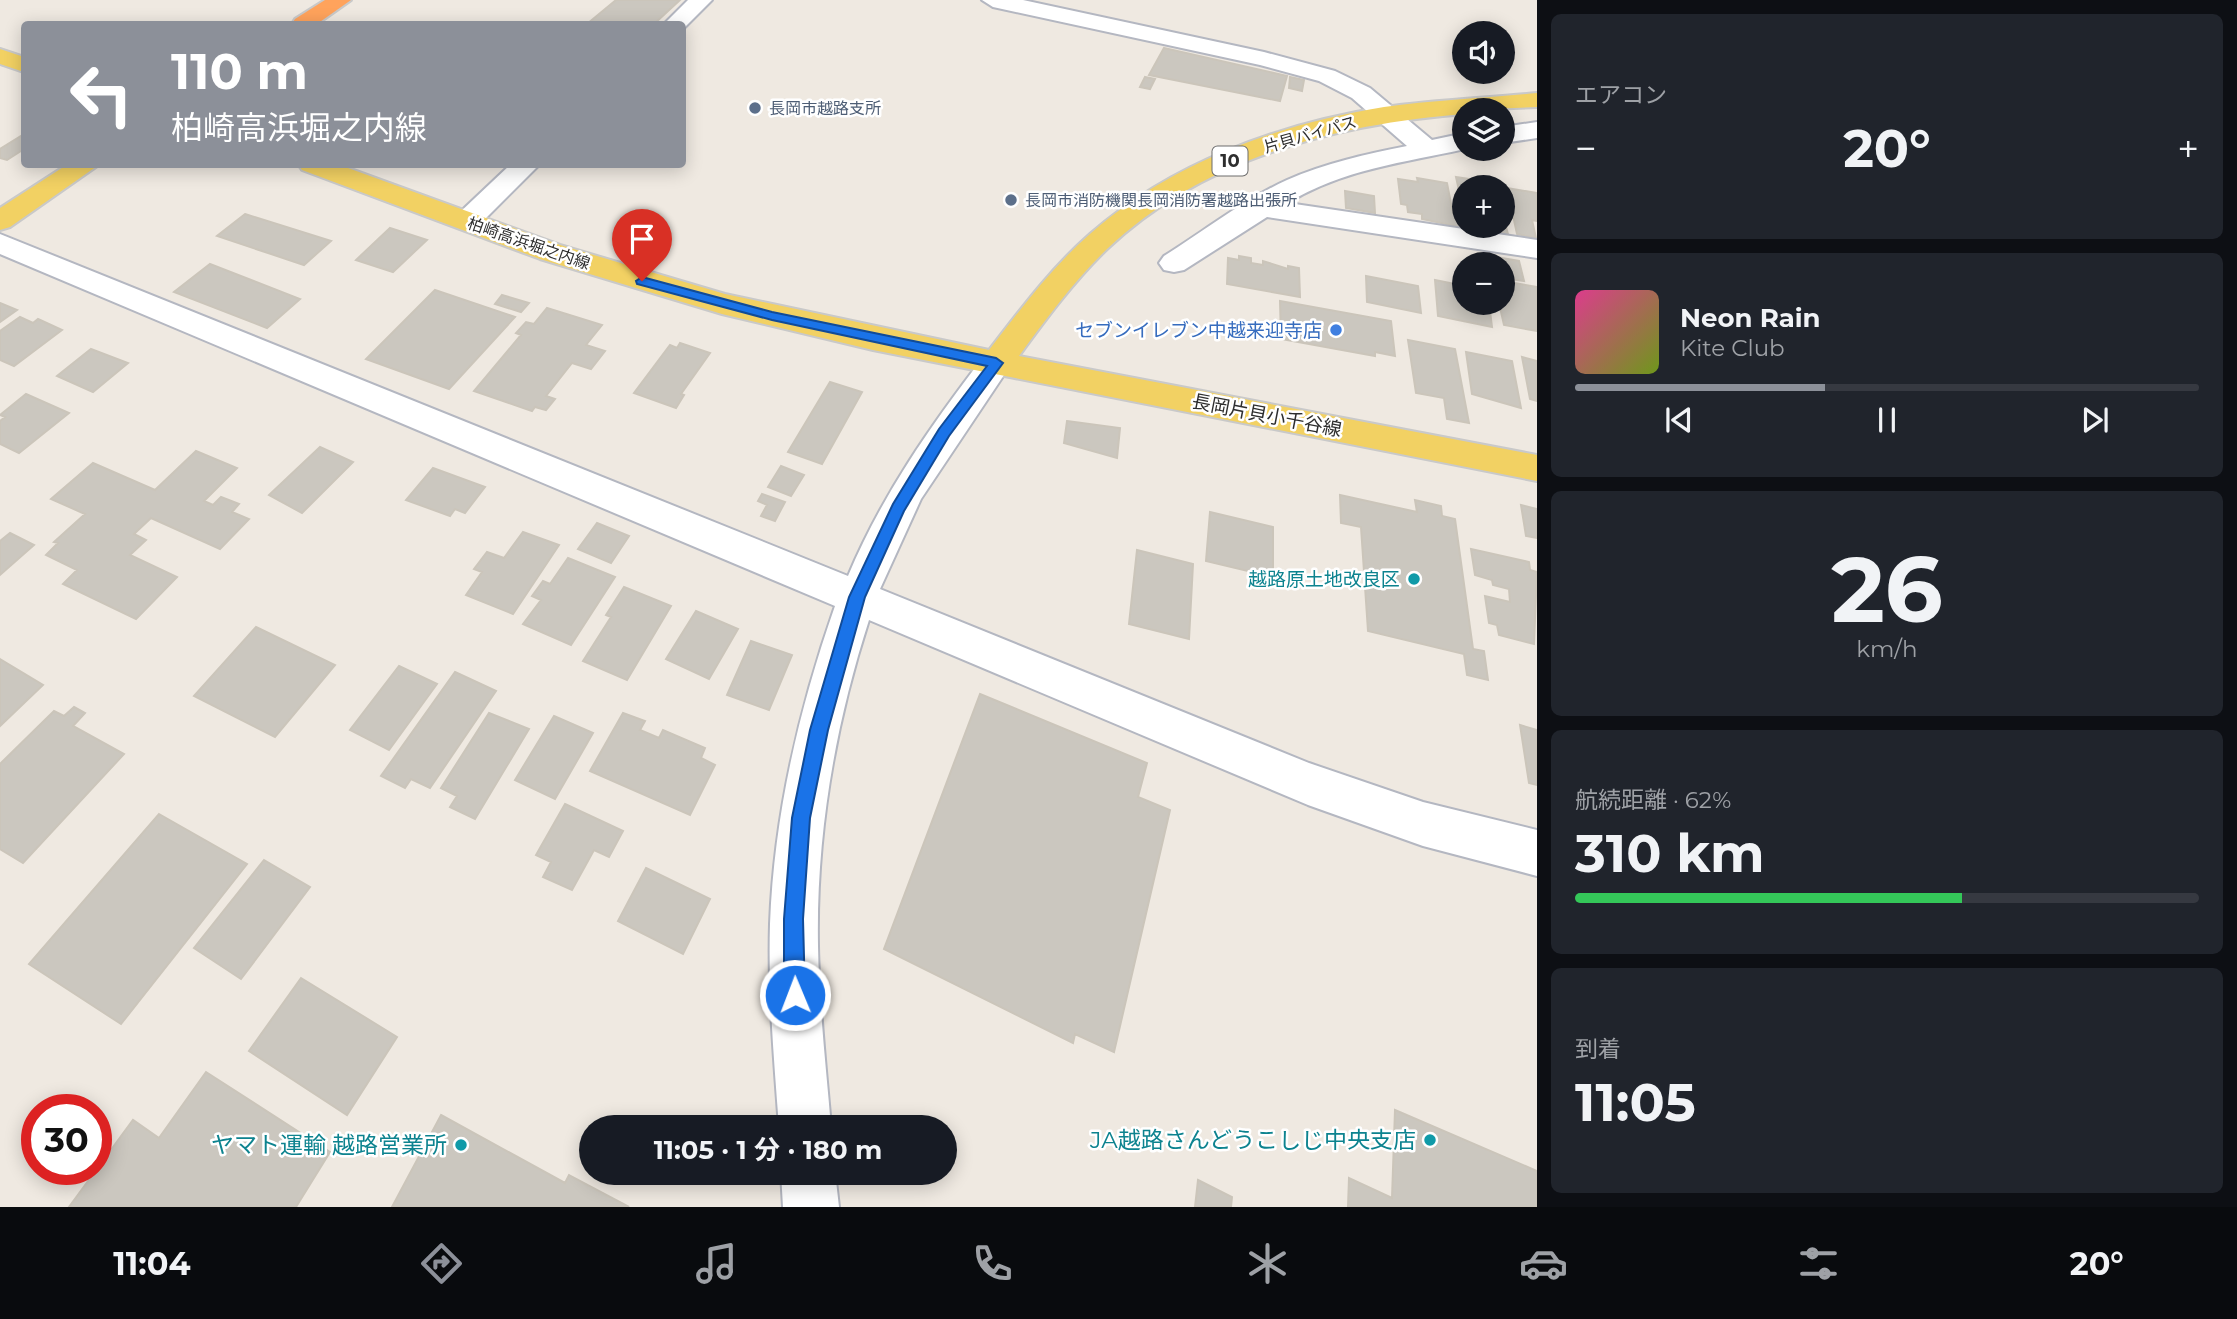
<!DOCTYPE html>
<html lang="ja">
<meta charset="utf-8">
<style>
body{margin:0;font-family:Montserrat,"Noto Sans JP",sans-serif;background:#20242c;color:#f1f3f6;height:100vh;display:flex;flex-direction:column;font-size:26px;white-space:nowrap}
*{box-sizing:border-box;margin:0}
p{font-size:23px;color:#9ea1a6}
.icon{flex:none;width:38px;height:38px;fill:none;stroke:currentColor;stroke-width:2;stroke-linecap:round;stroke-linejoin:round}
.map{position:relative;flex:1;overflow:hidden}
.details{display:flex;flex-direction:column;gap:14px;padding:14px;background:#0d0f14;width:700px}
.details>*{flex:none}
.hud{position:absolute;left:21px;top:21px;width:665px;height:147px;border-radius:7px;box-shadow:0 4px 18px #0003;background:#8c9099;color:#fff;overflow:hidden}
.controls{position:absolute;left:1452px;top:21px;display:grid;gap:14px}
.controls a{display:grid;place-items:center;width:63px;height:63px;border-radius:50%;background:#171b24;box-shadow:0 4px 18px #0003;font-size:35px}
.speed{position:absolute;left:21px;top:1094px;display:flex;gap:14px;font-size:35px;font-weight:700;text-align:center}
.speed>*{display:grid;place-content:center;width:91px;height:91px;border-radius:50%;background:#171b24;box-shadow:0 4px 18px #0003;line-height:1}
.speed .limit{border:10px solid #d22;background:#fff;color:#111}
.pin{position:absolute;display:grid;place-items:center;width:60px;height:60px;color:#fff;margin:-72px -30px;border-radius:50% 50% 50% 0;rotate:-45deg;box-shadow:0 0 7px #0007}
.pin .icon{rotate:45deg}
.me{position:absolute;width:77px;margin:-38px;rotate:359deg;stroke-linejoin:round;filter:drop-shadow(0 0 5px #0008)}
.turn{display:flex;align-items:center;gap:24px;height:147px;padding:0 35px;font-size:32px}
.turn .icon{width:91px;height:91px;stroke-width:2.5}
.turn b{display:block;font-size:49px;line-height:60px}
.big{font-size:52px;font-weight:700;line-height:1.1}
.details .tile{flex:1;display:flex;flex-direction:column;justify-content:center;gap:10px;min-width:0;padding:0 24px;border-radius:10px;background:#20242c}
.details .dial{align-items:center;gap:0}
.dial b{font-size:91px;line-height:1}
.song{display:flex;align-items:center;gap:21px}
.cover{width:84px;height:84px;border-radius:10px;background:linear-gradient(135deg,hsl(330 70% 55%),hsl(80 70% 35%))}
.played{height:7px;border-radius:4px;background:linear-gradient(90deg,#8c9099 40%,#363941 40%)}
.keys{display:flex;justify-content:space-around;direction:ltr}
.heat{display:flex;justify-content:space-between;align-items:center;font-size:38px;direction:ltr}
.charge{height:10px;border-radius:5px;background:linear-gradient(90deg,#34c759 62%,#363941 0)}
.trip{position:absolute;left:579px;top:1115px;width:378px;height:70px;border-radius:35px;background:#171b24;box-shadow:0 4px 18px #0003;font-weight:700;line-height:70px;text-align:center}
.tabs{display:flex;height:112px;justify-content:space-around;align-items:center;background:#090b0e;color:#9ea1a6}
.tabs .icon{width:49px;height:49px}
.tabs .current{color:#8c9099}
.tabs b{font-size:32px;color:#f1f3f6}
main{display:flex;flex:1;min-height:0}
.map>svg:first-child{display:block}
.building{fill:#cbc7bf;stroke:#cbc5ba;stroke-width:2}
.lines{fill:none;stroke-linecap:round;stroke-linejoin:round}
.minor-casing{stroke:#b4b7c1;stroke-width:4}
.major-casing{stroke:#c9c9c9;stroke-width:4}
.highway-casing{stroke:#c9c9c9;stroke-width:4}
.minor{fill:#fff;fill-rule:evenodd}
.major{fill:#f2d163;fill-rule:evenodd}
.highway{fill:#ffa35c;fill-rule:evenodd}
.route{fill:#1a73e8;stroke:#114b97;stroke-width:2}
.service-dot{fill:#5c6f8a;stroke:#fff;stroke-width:2.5}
.shop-dot{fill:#3f7fe0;stroke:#fff;stroke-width:2.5}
.culture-dot{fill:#0f9aa8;stroke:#fff;stroke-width:2.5}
.labels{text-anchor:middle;stroke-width:5;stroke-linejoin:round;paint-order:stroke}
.far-service-label{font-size:16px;fill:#4e5e75;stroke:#fff;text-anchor:start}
.far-street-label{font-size:16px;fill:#2e2e2e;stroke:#fff}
.shield{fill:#fff;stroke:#6d6d6d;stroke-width:2}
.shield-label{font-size:18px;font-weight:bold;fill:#2e2e2e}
.shop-label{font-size:19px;fill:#366cbe;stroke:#fff;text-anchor:end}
.street-label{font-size:19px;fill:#2e2e2e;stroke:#fff}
.culture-label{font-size:19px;fill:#0d838f;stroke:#fff;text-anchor:end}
.near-culture-label{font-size:23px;fill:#0d838f;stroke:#fff;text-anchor:end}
</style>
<main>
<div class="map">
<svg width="1537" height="1207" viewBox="0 0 1537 1207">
<rect width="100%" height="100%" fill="#efe9e1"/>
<path class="building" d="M616,0H680L654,24H587Z
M1164,48L1287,76L1280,101L1149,75Z
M1145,77L1155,79L1150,89L1140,87Z
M1290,77L1304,80L1302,91L1289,88Z
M21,136L24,138V149L7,160L0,158V149Z
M1456,177L1495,183L1496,187H1465V205L1462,204Z
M1417,178L1447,183L1453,214L1458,215L1460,227L1422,219V214L1408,212L1407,205L1401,204L1398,179L1418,182Z
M1507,188L1537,193V221L1532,220L1536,238L1517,234Z
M1345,191L1374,196L1375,213L1346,208Z
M245,214L331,241L304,265L217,236Z
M1503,216L1508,234L1492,232L1491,226H1503Z
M390,228L427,240L393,272L356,260Z
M1484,255L1519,261L1524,281L1503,278V264H1486Z
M1239,256L1251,258V263L1263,265V261L1288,269V266L1299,268L1300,297L1227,284L1228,258L1239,260Z
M210,264L300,299L267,328L174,292Z
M1366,276L1418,286L1421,313L1367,302Z
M1435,280L1465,286V303H1489L1492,327L1438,316Z
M1503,281L1537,287V331L1504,325L1499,303L1505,300Z
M435,290L515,317L449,389L366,359Z
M502,295L529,303L521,312L495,304Z
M1280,301L1391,321L1395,356L1375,352V356L1281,339Z
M0,303L17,310L0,322Z
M547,308L602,325L586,345L605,351L591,369L572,363L546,396L555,399L546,410L535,407L532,411L474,391L521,335L516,333L526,322L534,324Z
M20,317L33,323L38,319L62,330L14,366L0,360V331Z
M1408,340L1455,349L1469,423L1447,419L1444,398L1416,393Z
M680,343L710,353L681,394L684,395L676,408L634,393L670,345L677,348Z
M91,349L128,363L93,392L57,376Z
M1466,352L1512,361L1521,408L1472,394Z
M1522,357L1537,361V401L1530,399Z
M830,382L862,392L822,464L788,452Z
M26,394L69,413L19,453L0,444V421L5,417L0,415Z
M1067,421L1120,428L1117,458L1064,443Z
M320,447L353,462L302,513L269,495Z
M196,451L237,468L204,501L213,505L221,497L239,504L232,512L249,519L220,549L151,518L134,534L146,540L130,555L177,577L136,619L63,584L77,570L46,555L58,543L54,542L85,514L51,499L93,463L155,490Z
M781,466L804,475L791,496L768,487Z
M433,468L485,487L465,513L455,509L450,516L406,500Z
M762,494L785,502L775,521L761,516L767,505L758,501Z
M1340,495L1417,512L1415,500L1441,506L1442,516L1455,519L1473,649L1484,651L1488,680L1467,675L1464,654L1368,631L1361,527L1341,523Z
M1521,505L1537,509V538L1526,536Z
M1210,512L1273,527V577L1206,561Z
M597,523L629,536L611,563L578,549Z
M523,532L559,545L513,614L466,595L482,572L474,569L487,552L504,558Z
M10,533L34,545L0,575V541Z
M1471,549L1529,562L1530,570L1537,572L1534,644L1499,635L1497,625L1489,623L1485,596L1510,602L1509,589L1493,585L1492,580L1475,575Z
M1137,550L1193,564L1189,639L1129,624Z
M568,558L615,577L571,645L523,624L541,600L532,596L543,581L550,584Z
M624,587L671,606L627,680L583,661L611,617L606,615Z
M696,611L738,629L709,679L666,659Z
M256,627L335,665L275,737L194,696Z
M751,641L792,655L769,710L727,695Z
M0,659L43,685L0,726Z
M399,666L437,684L389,750L350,730Z
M455,672L496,691L430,788L411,779L405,788L381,776Z
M980,694L1147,763L1138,797L1170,810L1114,1052L1075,1034L1073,1043L884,949Z
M74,707L85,713L73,726L124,754L23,863L0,849V764L54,711L64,716Z
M489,713L529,729L475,819L450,807L457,796L441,788Z
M623,713L645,721L640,730L659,738L663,730L705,748L701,758L715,765L690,815L590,771Z
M554,716L593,733L555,799L515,780Z
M1520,725L1537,730V785L1529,783Z
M565,804L623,831L609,857L594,850L572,890L543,877L551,862L536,855Z
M159,814L247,864L121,1024L29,964Z
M264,860L310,887L241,979L194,948Z
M646,868L710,899L683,954L618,921Z
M301,978L397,1037L347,1115L249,1051Z
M206,1072L330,1152L296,1207H69L133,1120L159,1138Z
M1395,1110L1537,1171V1207H1348L1349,1178L1392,1198Z
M441,1115L565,1183L569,1175L629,1207H392Z
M1198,1180L1232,1197L1231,1207H1195Z"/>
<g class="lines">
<g class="minor-casing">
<path id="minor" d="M688,0H712L683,29L682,24H664Z
M982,0H1023L1264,52L1335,71L1370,88L1432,140L1465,133V149C1406,162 1340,170 1288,203L1537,240V258L1267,217L1184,270L1174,272L1164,270L1159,263L1164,256C1204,231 1245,199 1287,180C1325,163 1367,154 1407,146L1352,98L1319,81L1260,65L993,7Z
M1537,122V138L1503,143V127Z
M511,164H540L477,227L467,230L457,227L453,221L457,215Z
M0,234L848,576C882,495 931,425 985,355L996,352L1007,355L1012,363L921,499L880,589L1309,763L1423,802L1537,830V876L1423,846L1308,805L869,620C835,725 816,835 818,946C819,1006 826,1067 831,1127H779C774,1059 768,992 770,924C774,815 799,709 835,606L0,254Z
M781,1172H835L839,1207H783Z"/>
</g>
<g class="major-casing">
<path id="major" d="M0,49L24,57V72L0,64Z
M1537,93V107L1465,110V114C1336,124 1203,158 1107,249C1074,281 1046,319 1019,356L1537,455V481L873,350L722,314L540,259L302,170L298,164H337L560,245L725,294L989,350C1020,310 1051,268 1090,234C1171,163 1278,124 1384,107C1434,100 1486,98 1537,93Z
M68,164H100L10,227L0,230V208Z"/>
</g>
<g class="highway-casing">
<path id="highway" d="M325,0H351L317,24H292L295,19Z"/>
</g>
<use href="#minor" class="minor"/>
<use href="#major" class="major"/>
<use href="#highway" class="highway"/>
</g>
<path class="route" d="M642,277L772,312L996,358L1003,363L949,436L904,511L865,597L828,730L810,818L803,919L805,995L802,1002L795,1005L787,1002L784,995V919L792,818L810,730L849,597L893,504L939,429L987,366L772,320L637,284L636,281Z"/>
<g class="service-dot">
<circle cx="755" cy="108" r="7"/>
<circle cx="1011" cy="200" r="7"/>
</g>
<circle class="shop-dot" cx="1336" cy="330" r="7"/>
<g class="culture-dot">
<circle cx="1414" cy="579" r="7"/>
<circle cx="1430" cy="1140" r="7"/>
<circle cx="461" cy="1145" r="7"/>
</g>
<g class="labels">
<g class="far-service-label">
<text x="769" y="114">長岡市越路支所</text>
<text x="1025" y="206">長岡市消防機関長岡消防署越路出張所</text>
</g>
<g class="far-street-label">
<text transform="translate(1310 134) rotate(-16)" y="6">片貝バイパス</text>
<text transform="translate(529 243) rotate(19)" y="6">柏崎高浜堀之内線</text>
</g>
<rect class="shield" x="1212.5" y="146.5" width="35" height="29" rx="5"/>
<g class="shield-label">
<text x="1230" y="167">10</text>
</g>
<g class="shop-label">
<text x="1322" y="337">セブンイレブン中越来迎寺店</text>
</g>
<g class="street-label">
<text transform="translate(1267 415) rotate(11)" y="7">長岡片貝小千谷線</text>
</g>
<g class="culture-label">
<text x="1400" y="586">越路原土地改良区</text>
</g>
<g class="near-culture-label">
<text x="1416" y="1148">JA越路さんどうこしじ中央支店</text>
<text x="447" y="1153">ヤマト運輸 越路営業所</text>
</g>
</g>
</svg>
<div class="controls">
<a><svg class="icon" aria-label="sound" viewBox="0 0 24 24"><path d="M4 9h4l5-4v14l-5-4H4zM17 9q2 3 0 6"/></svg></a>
<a><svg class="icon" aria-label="layers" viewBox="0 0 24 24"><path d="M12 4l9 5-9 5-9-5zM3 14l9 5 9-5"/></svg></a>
<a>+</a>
<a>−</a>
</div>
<div class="speed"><div class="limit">30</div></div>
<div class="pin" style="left:642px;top:281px;background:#d93025"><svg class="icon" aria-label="arrive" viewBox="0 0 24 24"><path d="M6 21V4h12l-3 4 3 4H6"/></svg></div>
<svg class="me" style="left:795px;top:995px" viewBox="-20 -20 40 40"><circle r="17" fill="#1a73e8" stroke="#fff" stroke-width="3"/><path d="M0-11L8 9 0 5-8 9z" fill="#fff"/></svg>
<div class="trip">11:05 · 1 分 · 180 m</div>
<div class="hud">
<div class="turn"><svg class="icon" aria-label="left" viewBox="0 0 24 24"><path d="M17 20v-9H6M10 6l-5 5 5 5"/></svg><div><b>110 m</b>柏崎高浜堀之内線</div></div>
</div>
</div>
<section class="details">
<div class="tile"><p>エアコン</p>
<div class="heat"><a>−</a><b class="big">20°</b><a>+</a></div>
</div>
<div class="tile">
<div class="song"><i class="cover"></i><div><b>Neon Rain</b><p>Kite Club</p></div></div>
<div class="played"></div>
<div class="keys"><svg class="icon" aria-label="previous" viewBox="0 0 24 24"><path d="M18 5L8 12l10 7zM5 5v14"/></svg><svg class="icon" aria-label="pause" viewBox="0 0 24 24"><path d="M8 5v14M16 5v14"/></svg><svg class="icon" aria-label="next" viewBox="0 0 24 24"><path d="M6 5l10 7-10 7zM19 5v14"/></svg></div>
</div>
<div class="tile dial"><b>26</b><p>km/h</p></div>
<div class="tile"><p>航続距離 · 62%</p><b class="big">310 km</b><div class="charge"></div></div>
<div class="tile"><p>到着</p><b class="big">11:05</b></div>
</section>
</main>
<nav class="tabs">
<b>11:04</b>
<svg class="icon current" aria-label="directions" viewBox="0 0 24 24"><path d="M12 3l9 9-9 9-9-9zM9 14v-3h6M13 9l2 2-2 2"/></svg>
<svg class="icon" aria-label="music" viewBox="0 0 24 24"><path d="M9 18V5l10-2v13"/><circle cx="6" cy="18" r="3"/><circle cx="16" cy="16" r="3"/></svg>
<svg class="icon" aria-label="phone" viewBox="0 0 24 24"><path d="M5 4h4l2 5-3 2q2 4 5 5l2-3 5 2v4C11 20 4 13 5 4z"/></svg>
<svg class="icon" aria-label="climate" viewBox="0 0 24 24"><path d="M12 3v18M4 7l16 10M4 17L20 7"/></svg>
<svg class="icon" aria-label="car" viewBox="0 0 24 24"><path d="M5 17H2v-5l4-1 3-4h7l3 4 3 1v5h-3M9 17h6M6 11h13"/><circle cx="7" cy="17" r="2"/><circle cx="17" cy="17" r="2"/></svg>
<svg class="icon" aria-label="filters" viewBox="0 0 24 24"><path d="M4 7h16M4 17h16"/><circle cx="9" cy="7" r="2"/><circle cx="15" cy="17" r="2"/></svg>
<b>20°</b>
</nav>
